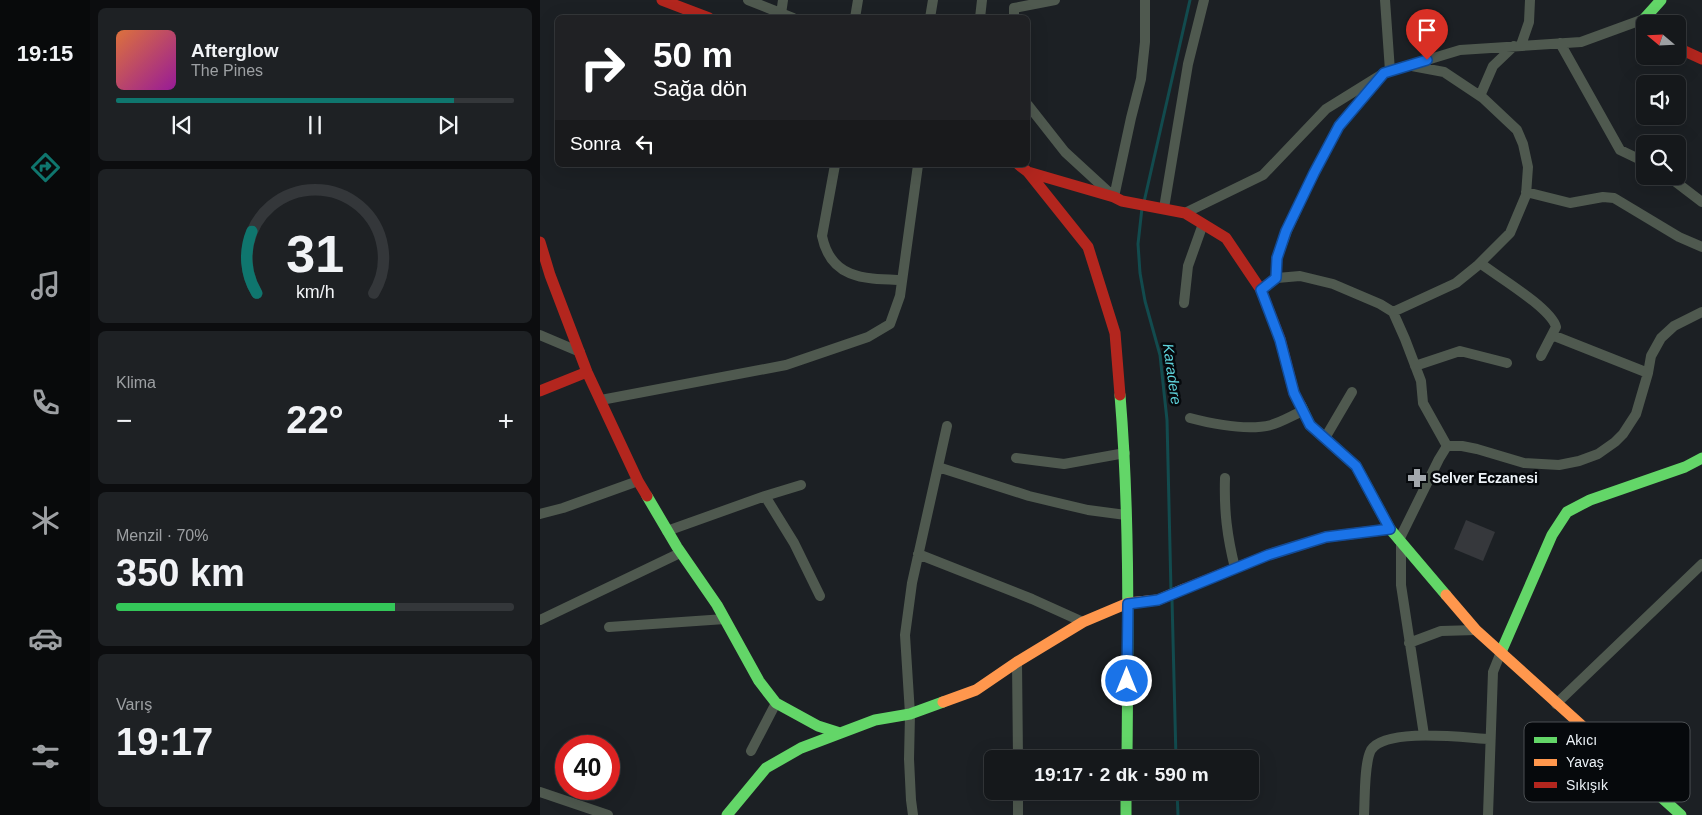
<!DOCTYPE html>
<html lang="tr">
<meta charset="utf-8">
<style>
body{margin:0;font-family:Arial,sans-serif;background:#1e2124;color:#f1f3f6;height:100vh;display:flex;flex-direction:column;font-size:19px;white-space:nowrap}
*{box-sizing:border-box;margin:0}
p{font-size:16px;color:#9da0a3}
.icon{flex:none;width:28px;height:28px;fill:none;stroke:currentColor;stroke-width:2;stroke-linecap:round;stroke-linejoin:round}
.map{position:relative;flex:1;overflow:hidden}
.panel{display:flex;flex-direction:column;gap:8px;padding:8px;background:#0c0d0f;width:450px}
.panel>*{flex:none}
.banner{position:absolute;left:15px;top:15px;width:475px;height:152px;border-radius:8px;box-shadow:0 5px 20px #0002,0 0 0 1px #34373a;background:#202124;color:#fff;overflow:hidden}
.needle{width:32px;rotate:289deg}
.buttons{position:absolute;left:1096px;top:15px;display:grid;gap:10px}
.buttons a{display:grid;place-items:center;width:50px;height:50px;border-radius:8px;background:#15181b;box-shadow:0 5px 20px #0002,0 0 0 1px #34373a;font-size:25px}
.speed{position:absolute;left:15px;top:735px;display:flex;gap:10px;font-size:25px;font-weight:700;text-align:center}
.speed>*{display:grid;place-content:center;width:65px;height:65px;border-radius:50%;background:#15181b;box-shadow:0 5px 20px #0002,0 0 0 1px #34373a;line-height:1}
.speed .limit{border:8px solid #d22;background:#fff;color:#111}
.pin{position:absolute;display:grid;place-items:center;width:42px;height:42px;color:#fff;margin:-51px -21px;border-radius:50% 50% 50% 0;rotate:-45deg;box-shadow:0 0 5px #0007}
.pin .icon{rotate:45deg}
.me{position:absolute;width:55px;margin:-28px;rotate:0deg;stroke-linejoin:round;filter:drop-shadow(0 0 4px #0008)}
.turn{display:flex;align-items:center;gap:18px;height:105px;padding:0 15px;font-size:22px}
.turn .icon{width:65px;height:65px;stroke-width:2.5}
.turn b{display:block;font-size:35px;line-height:42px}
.then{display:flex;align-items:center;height:48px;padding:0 15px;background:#0003;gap:10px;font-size:19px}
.big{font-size:38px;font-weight:600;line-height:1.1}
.panel .widget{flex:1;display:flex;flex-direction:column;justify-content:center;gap:8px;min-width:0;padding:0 18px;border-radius:8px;background:#1e2124}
.panel .dial{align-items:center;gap:0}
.dial svg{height:130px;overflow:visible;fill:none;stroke:#34373a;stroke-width:7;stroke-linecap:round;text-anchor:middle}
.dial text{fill:#f1f3f6;stroke:none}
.song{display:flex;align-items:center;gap:15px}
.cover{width:60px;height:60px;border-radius:8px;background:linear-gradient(135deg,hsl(20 70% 55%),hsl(300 70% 35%))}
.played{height:5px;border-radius:2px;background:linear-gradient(90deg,#0f766e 85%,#34373a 85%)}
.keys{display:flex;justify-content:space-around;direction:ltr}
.heat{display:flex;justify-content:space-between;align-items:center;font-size:28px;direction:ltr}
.charge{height:8px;border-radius:4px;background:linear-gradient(90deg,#34c759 70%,#34373a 0)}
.trip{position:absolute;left:444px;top:750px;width:275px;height:50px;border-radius:8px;background:#15181b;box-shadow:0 5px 20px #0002,0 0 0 1px #34373a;font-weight:600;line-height:50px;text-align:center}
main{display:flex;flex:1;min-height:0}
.tabs{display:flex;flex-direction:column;width:90px;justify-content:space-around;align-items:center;background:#080a0b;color:#9da0a3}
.tabs .icon{width:35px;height:35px}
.tabs .active{color:#0f766e}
.tabs b{font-size:22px;color:#f1f3f6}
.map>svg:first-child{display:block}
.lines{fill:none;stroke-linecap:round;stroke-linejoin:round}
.stream{stroke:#124b4e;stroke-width:3}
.building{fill:#36383c}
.street{stroke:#4f594f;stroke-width:10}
.fast{stroke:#63d668;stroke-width:11}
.slow{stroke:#ff974d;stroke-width:11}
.jam{stroke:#b3261e;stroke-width:11}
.route-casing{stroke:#114b97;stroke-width:12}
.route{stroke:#1a73e8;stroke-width:9}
.labels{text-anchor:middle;stroke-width:5;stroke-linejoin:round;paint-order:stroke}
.poi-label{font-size:14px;font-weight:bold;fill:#ecf2f7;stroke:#06090c;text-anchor:start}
.water-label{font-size:15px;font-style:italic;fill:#5ed2da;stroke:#06090c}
.key{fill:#06090c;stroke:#4b4f52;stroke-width:1}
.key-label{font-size:14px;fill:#ecf2f7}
</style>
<main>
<nav class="tabs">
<b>19:15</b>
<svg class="icon active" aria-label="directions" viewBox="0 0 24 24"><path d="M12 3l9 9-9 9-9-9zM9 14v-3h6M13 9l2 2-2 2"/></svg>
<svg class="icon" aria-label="music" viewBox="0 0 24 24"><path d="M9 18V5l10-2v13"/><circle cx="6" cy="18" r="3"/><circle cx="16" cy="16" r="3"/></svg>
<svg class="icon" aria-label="phone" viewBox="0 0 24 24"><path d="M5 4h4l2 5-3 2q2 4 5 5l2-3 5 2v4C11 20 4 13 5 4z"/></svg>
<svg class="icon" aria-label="climate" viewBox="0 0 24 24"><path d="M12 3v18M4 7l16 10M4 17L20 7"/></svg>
<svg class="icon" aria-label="car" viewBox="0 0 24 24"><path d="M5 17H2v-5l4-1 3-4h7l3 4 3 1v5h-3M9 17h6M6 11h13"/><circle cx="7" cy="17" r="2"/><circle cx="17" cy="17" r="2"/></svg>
<svg class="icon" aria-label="filters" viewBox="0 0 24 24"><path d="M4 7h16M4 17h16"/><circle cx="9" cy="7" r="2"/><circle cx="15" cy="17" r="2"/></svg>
</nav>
<section class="panel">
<div class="widget">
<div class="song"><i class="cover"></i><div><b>Afterglow</b><p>The Pines</p></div></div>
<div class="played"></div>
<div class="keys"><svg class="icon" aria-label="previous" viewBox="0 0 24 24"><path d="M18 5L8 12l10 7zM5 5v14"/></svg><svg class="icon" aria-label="pause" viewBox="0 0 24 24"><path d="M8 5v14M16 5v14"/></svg><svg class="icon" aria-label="next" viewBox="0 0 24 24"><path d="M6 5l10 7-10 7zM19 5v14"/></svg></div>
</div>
<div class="widget dial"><svg viewBox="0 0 100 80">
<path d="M14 69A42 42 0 1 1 86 69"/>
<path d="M14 69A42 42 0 0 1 11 31" stroke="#0f766e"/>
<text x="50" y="56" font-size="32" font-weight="700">31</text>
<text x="50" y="72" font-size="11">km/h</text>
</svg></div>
<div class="widget"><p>Klima</p>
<div class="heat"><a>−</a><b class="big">22°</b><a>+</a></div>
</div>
<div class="widget"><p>Menzil · 70%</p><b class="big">350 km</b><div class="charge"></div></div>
<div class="widget"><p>Varış</p><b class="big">19:17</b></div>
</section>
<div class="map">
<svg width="1162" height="815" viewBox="0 0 1162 815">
<rect width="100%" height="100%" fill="#1c2024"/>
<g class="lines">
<path class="stream" d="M604,202L650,0
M602,208L598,244L600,273L605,301L620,355L627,420L631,591
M632,599L636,759
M637,791L638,815"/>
</g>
<path class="building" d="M926,520L955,532L943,561L914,549Z"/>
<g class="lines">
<path class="street" d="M208,0L253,18
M845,0L850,71
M241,14L243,0
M315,18L318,0
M390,18L393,0
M440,18L442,0
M474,18V8L515,0
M1020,43L1080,150L1105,162
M981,45L989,22L990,0
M940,96L953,66L974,46
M488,105L525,152L574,197L591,118L601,79L605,42V0
M295,165L282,236C291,280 326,279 362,280
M1128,176L1162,202
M986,192L1030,203L1063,197L1074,198L1139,237L1162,247
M624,208L648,64L664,0
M645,213L723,175L786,109L844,73L920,50L1041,42L1104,19
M940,263C957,276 1011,308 1016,327L1001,356
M737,278V258L747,231L774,173L799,126L838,79
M721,290L737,278L760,276L793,284L840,304L853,312L865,339L881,381L883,403L907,446
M644,303L648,266L663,224
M853,312L916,283L937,266L970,233L986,195L988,167L983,144L977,130L943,98L904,72L872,66
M0,335L40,352
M1012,335L1108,373
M875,366L920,351L967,363
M61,400L246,365L328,337L350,324L360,296L378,165
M650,418C673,424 707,431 731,425C742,422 753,415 763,411
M785,438L812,392
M476,458L524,464L585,453
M398,467L489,496L548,510L586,515
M685,478C684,511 687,536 695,568
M225,496L254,543L280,596
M0,514L23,508L98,481
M127,531L225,496L261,485
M859,540L899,459L907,446H922L937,449L984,463L1019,465L1039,461L1058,454L1075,442L1083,434L1096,414L1108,373L1111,356L1121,338L1134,326L1162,312
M861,542V585L884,735
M378,554L492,599L543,622
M0,620L140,553
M69,627L185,619
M869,643L901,631L936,630
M477,662L478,759
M1016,704L1162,564
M211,751L236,703
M478,791V815
M0,792L68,815
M373,815L371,800L369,759L370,714L365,635L372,583L407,426
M824,815C825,799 824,763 831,750C846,727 926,738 950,739
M948,815L953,672L961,652"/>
<path class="fast" d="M1107,24L1104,19L1121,0
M580,395C590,516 588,638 587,759
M761,406L770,425L816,466L850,529L906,595
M107,496L137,547L177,605L219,681L236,703L278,726L300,733
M961,652L1012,535L1027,512L1050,500L1145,467L1162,458
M1060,742L1141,815
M586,791V815
M187,815L226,768L261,748L335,720L370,714L403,702"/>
<path class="slow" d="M906,595L936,630L1060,742
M403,702L436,690L477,662L543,622L588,603L618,600L644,589"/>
<path class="jam" d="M122,0L169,18
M1138,48L1162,59
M479,165L488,172L574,197L582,201L645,213L686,238L721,290L740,339L754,393L761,406
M488,172L548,247L575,333L580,395
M0,242L10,275L47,372L98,481L107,496
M0,391L47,372
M644,589L728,555L786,537L850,529"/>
</g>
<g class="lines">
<g class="route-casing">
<path id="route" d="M587,681L588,604L618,600L728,555L786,537L850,529L816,466L770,425L754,393L740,340L721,290L736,278L737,258L746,231L774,173L799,126L844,73L887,60"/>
</g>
<use href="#route" class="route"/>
</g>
<defs>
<g id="pharmacy-bare" transform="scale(1.5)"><path d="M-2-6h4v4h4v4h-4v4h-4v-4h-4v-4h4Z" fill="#a3a8ad" stroke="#06090c" stroke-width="2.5" paint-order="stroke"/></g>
</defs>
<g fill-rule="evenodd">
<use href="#pharmacy-bare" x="877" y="478"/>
</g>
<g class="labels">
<g class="poi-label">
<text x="892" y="483">Selver Eczanesi</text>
</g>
<g class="water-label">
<text transform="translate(632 374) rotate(82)" y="5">Karadere</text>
</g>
</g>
<rect x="984" y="722" width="166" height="80" rx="8" class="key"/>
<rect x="994" y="737" width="23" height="6" fill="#63d668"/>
<rect x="994" y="759" width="23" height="7" fill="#ff974d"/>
<rect x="994" y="782" width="23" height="6" fill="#b3261e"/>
<g class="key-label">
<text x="1026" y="745">Akıcı</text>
<text x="1026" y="767">Yavaş</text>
<text x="1026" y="790">Sıkışık</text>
</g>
</svg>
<div class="buttons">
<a><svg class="needle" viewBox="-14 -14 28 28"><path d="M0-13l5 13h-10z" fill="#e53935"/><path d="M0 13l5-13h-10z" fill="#9da0a3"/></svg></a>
<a><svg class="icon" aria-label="sound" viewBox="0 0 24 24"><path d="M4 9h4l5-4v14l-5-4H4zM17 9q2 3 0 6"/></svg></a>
<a><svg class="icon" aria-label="search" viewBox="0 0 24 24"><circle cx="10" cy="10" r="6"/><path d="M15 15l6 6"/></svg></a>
</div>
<div class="speed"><div class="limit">40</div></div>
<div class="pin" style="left:887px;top:60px;background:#d93025"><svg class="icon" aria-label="arrive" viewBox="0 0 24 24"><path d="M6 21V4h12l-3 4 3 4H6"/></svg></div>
<svg class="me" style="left:587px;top:681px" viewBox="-20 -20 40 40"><circle r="17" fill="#1a73e8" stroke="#fff" stroke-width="3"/><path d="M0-11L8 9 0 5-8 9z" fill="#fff"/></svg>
<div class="trip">19:17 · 2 dk · 590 m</div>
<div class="banner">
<div class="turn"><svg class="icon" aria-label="right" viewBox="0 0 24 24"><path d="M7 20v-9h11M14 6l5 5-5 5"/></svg><div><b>50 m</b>Sağa dön</div></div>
<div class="then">Sonra<svg class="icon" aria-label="left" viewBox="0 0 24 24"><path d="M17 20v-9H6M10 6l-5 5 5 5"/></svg></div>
</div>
</div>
</main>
